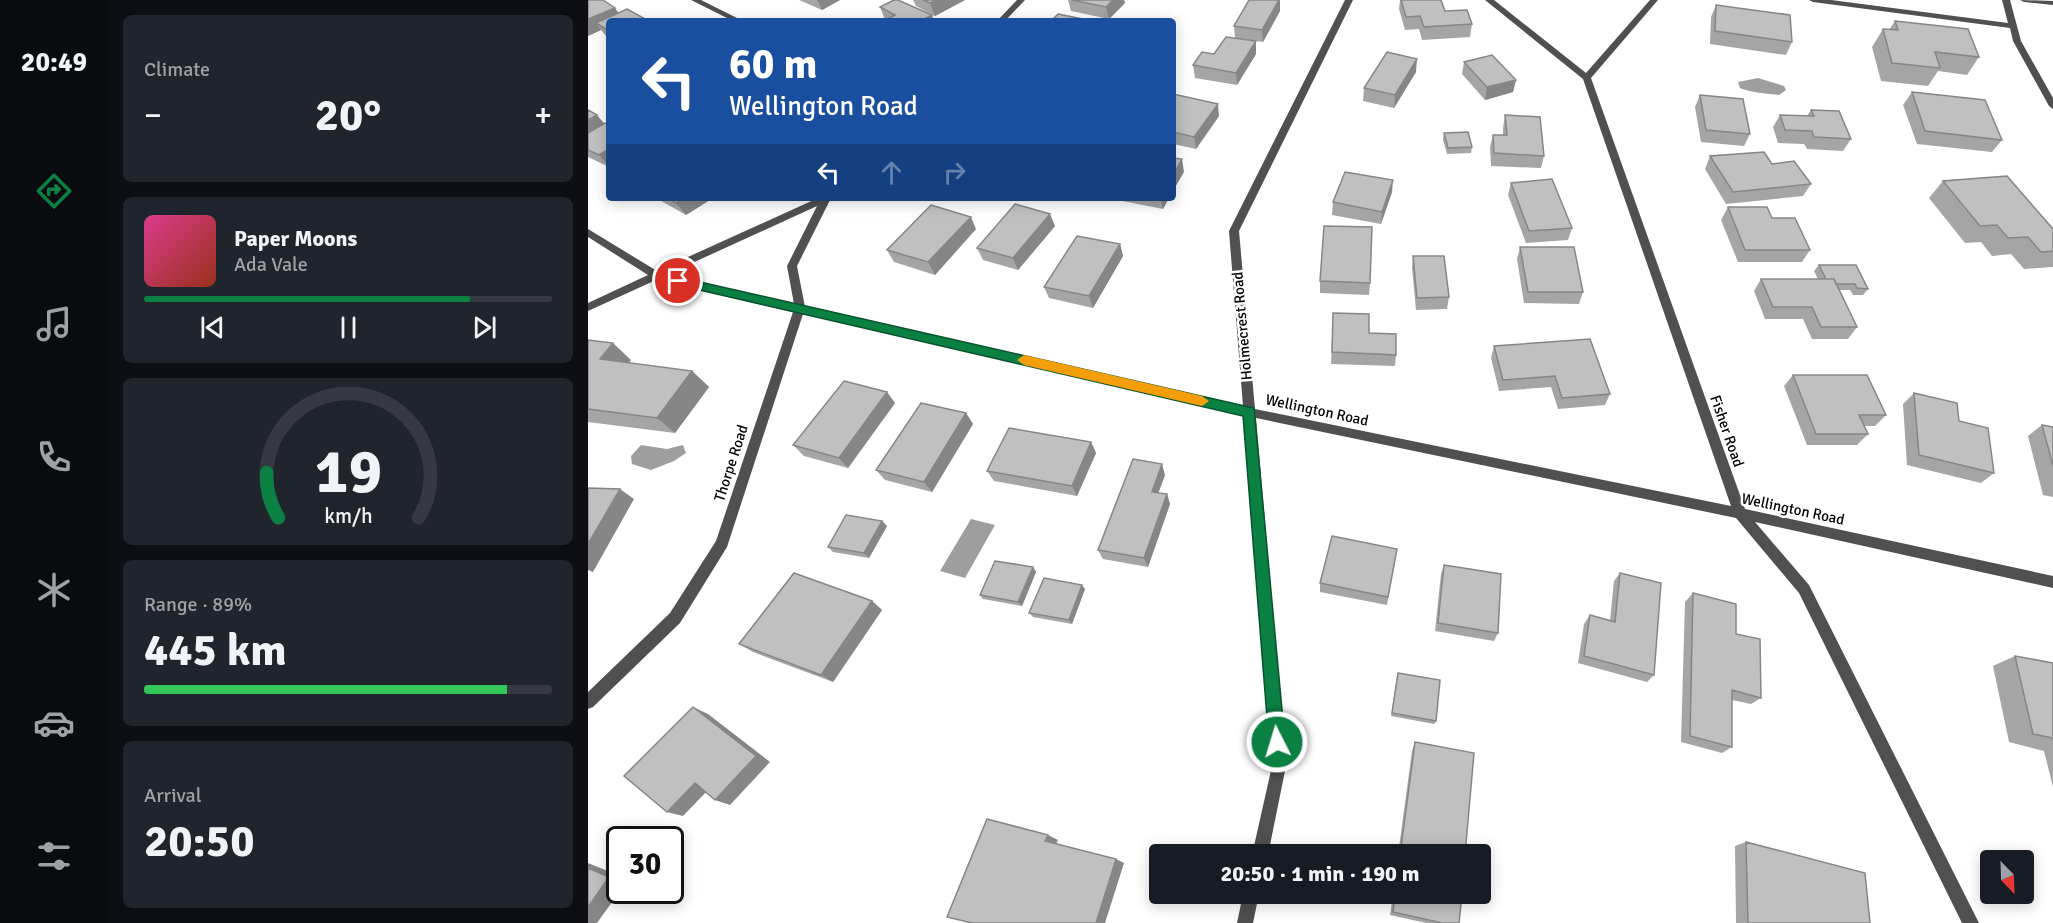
<!DOCTYPE html>
<meta charset="utf-8">
<style>
body{margin:0;font-family:Signika,sans-serif;background:#20242c;color:#f1f3f6;height:100vh;display:flex;flex-direction:column;font-size:22px;white-space:nowrap}
*{box-sizing:border-box;margin:0}
p{font-size:20px;color:#9ea1a6}
.icon{flex:none;width:33px;height:33px;fill:none;stroke:currentColor;stroke-width:2;stroke-linecap:round;stroke-linejoin:round}
.map{position:relative;flex:1;overflow:hidden}
.panel{display:flex;flex-direction:column;gap:15px;padding:15px;background:#0d0f14;width:480px}
.panel>*{flex:none}
.top-card{position:absolute;left:18px;top:18px;width:570px;height:183px;border-radius:6px;box-shadow:0 3px 15px #0003;background:#1a4fa0;color:#fff;overflow:hidden}
.needle{width:39px;rotate:157deg}
.buttons{position:absolute;left:1392px;top:850px;display:grid;gap:12px}
.buttons a{display:grid;place-items:center;width:54px;height:54px;border-radius:6px;background:#171b24;box-shadow:0 3px 15px #0003;font-size:30px}
.speed{position:absolute;left:18px;top:826px;display:flex;gap:12px;font-size:30px;font-weight:700;text-align:center}
.speed>*{display:grid;place-content:center;width:78px;height:78px;border-radius:50%;background:#171b24;box-shadow:0 3px 15px #0003;line-height:1}
.speed .limit{border:3px solid #111;border-radius:9px;background:#fff;color:#111}
.pin{position:absolute;display:grid;place-items:center;width:51px;height:51px;color:#fff;margin:-26px;border:3px solid #fff;border-radius:50%;box-shadow:0 2px 6px #0007}
.me{position:absolute;width:66px;margin:-33px;rotate:355deg;stroke-linejoin:round;filter:drop-shadow(0 0 4px #0008)}
.turn{display:flex;align-items:center;gap:21px;height:126px;padding:0 24px;font-size:27px}
.turn .icon{width:78px;height:78px;stroke-width:2.5}
.turn b{display:block;font-size:42px;line-height:51px}
.lanes{display:flex;align-items:center;height:57px;padding:0 24px;background:#0003;justify-content:center;gap:30px;direction:ltr}
.lanes .off{opacity:.35}
.big{font-size:45px;font-weight:700;line-height:1.1}
.panel .card{flex:1;display:flex;flex-direction:column;justify-content:center;gap:9px;min-width:0;padding:0 21px;border-radius:9px;background:#20242c}
.panel .dial{align-items:center;gap:0}
.dial svg{height:156px;overflow:visible;fill:none;stroke:#363941;stroke-width:7;stroke-linecap:round;text-anchor:middle}
.dial text{fill:#f1f3f6;stroke:none}
.song{display:flex;align-items:center;gap:18px}
.cover{width:72px;height:72px;border-radius:9px;background:linear-gradient(135deg,hsl(330 70% 55%),hsl(10 70% 35%))}
.played{height:6px;border-radius:3px;background:linear-gradient(90deg,#0b8043 80%,#363941 80%)}
.keys{display:flex;justify-content:space-around;direction:ltr}
.heat{display:flex;justify-content:space-between;align-items:center;font-size:33px;direction:ltr}
.charge{height:9px;border-radius:4px;background:linear-gradient(90deg,#34c759 89%,#363941 0)}
.trip{position:absolute;left:561px;top:844px;width:342px;height:60px;border-radius:6px;background:#171b24;box-shadow:0 3px 15px #0003;font-weight:700;line-height:60px;text-align:center}
main{display:flex;flex:1;min-height:0}
.tabs{display:flex;flex-direction:column;width:108px;justify-content:space-around;align-items:center;background:#090b0e;color:#9ea1a6}
.tabs .icon{width:42px;height:42px}
.tabs .selected{color:#0b8043}
.tabs b{font-size:27px;color:#f1f3f6}
.map>svg:first-child{display:block}
.water{fill:#9e9e9e}
.lines{fill:none;stroke-linecap:round;stroke-linejoin:round}
.street{fill:#505050;fill-rule:evenodd}
.wall{fill:#a5a5a5}
.shaded-wall{fill:#868686}
.building{fill:#c0c0c0;stroke:#868686;stroke-width:1.5}
.route{fill:#0b8043;stroke:#07532c;stroke-width:1.5}
.slow{fill:#f59e0b}
.labels{text-anchor:middle;stroke-width:5;stroke-linejoin:round;paint-order:stroke}
.street-label{font-size:15px;fill:#000;stroke:#fff}
</style>
<main>
<nav class="tabs">
<b>20:49</b>
<svg class="icon selected" aria-label="directions" viewBox="0 0 24 24"><path d="M12 3l9 9-9 9-9-9zM9 14v-3h6M13 9l2 2-2 2"/></svg>
<svg class="icon" aria-label="music" viewBox="0 0 24 24"><path d="M9 18V5l10-2v13"/><circle cx="6" cy="18" r="3"/><circle cx="16" cy="16" r="3"/></svg>
<svg class="icon" aria-label="phone" viewBox="0 0 24 24"><path d="M5 4h4l2 5-3 2q2 4 5 5l2-3 5 2v4C11 20 4 13 5 4z"/></svg>
<svg class="icon" aria-label="climate" viewBox="0 0 24 24"><path d="M12 3v18M4 7l16 10M4 17L20 7"/></svg>
<svg class="icon" aria-label="car" viewBox="0 0 24 24"><path d="M5 17H2v-5l4-1 3-4h7l3 4 3 1v5h-3M9 17h6M6 11h13"/><circle cx="7" cy="17" r="2"/><circle cx="17" cy="17" r="2"/></svg>
<svg class="icon" aria-label="filters" viewBox="0 0 24 24"><path d="M4 7h16M4 17h16"/><circle cx="9" cy="7" r="2"/><circle cx="15" cy="17" r="2"/></svg>
</nav>
<section class="panel">
<div class="card"><p>Climate</p>
<div class="heat"><a>−</a><b class="big">20°</b><a>+</a></div>
</div>
<div class="card">
<div class="song"><i class="cover"></i><div><b>Paper Moons</b><p>Ada Vale</p></div></div>
<div class="played"></div>
<div class="keys"><svg class="icon" aria-label="previous" viewBox="0 0 24 24"><path d="M18 5L8 12l10 7zM5 5v14"/></svg><svg class="icon" aria-label="pause" viewBox="0 0 24 24"><path d="M8 5v14M16 5v14"/></svg><svg class="icon" aria-label="next" viewBox="0 0 24 24"><path d="M6 5l10 7-10 7zM19 5v14"/></svg></div>
</div>
<div class="card dial"><svg viewBox="0 0 100 80">
<path d="M14 69A42 42 0 1 1 86 69"/>
<path d="M14 69A42 42 0 0 1 8 46" stroke="#0b8043"/>
<text x="50" y="56" font-size="32" font-weight="700">19</text>
<text x="50" y="72" font-size="11">km/h</text>
</svg></div>
<div class="card"><p>Range · 89%</p><b class="big">445 km</b><div class="charge"></div></div>
<div class="card"><p>Arrival</p><b class="big">20:50</b></div>
</section>
<div class="map">
<svg width="1465" height="923" viewBox="0 0 1465 923">
<rect width="100%" height="100%" fill="#fff"/>
<path class="water" d="M1170,78L1196,86L1198,90L1191,95C1182,94 1160,92 1152,88L1150,82Z
M53,445L79,449L95,445L98,453L86,461L63,470L44,464L43,456Z
M383,519L407,525L377,578L352,571Z"/>
<g class="lines">
<path class="street" d="M103,0H113L155,21H145Z
M429,0H437L417,21H409Z
M757,0H765L651,231L667,409L1143,506L995,79L897,0H906L998,73L1062,0H1070L1003,78L1157,509L1465,576V588L1167,522L1221,585L1391,923H1374L1211,593L1148,518L668,418L698,766L680,855H664L684,766L656,415L215,314L139,547L92,623L5,707L0,709V692L82,613L128,541L205,312L68,280L0,311V303L60,275L0,237V229L69,271L230,198H243L209,266L217,307L655,406L641,231ZM229,206L199,266L206,304L78,275Z
M1221,0H1243L1420,23L1414,0H1422L1433,41L1465,98V109L1461,106L1425,41L1422,28L1225,2Z
M1432,0L1465,1V5L1436,2Z
M655,894H671L665,923H649Z"/>
</g>
<path class="wall" d="M0,0L21,21V38L18,36L13,30L0,36Z
M211,0H252L234,10Z
M325,0H377L347,16L328,6Z
M480,0H536L537,3L521,19L483,11Z
M812,0H853L857,11L884,24L882,37L834,40L831,29L817,30L811,9Z
M1128,5L1204,42L1198,55L1122,44L1123,17Z
M292,7L346,21L297,20Z
M692,11L675,42L653,39L668,54L649,85L607,78L605,65L626,54L647,38L646,26Z
M1307,21L1391,57L1379,75L1350,71L1340,86L1293,81L1284,47L1295,29L1301,30Z
M876,62L928,80L925,92L897,100L874,74Z
M828,72L806,108L775,101L776,88Z
M1324,92L1414,140L1404,152L1329,144L1315,105Z
M585,94L631,116L608,149L585,144Z
M1112,95L1162,134L1156,146L1113,142L1107,107Z
M0,110L16,123L21,124V167L0,157Z
M1223,110L1263,139L1255,151L1219,149L1216,144L1190,143L1185,127L1192,115L1219,116Z
M917,115L956,156L953,168L903,166L902,147L905,135H915V128Z
M856,133L884,147L883,153L859,154L855,140Z
M1122,156L1184,164L1223,184L1215,196L1138,204L1117,169Z
M1355,181L1465,229V267L1436,269L1423,254L1404,256L1393,242L1377,243L1341,198Z
M923,183L984,228L980,240L938,243L920,195Z
M804,192L793,224L744,215L745,202Z
M68,198H125L98,215Z
M519,198H581L575,209Z
M1140,207L1222,250L1214,262H1150L1133,220Z
M467,226L430,270L395,260L389,248Z
M388,229L347,275L306,262L299,250Z
M532,244L535,256L505,308L461,298L456,287Z
M932,247L995,292L991,304L936,303L929,259Z
M825,256L861,297L859,309L828,310L824,268Z
M1231,265L1280,289L1275,295H1265L1262,290H1251L1269,327L1260,339H1224L1215,319H1177L1166,291L1173,279H1230L1226,271Z
M732,281L782,283L781,295L732,293Z
M745,313L781,333L808,355L807,366L743,364Z
M0,340L43,360L41,363L104,371L121,387L87,433L0,422Z
M906,346L1022,394L1017,405L970,409L963,387L911,391L903,358Z
M1205,375L1298,415L1287,426H1276L1280,434L1269,445H1219L1196,386Z
M1326,393L1371,421L1406,473L1393,483L1319,465L1315,404Z
M307,403L260,468L216,456L205,445Z
M378,413L385,424L344,492L297,480L288,470Z
M1454,425L1465,427V497L1455,495L1440,436Z
M503,442L508,453L489,496L406,481L399,471Z
M577,475L570,493L579,494L582,504L560,567L515,559L510,550Z
M294,521L299,526L281,558L245,552L240,547Z
M809,549L799,605L732,592V583Z
M856,565L910,633L906,641L847,631L853,574Z
M445,567L448,572L434,606L395,599L392,595Z
M1032,573L1066,675L1059,682L990,663L996,624L1002,615L1022,620L1026,581Z
M497,589L484,624L445,617L441,613Z
M1105,593L1148,634L1173,698L1163,704L1144,700V747L1134,753L1093,742L1097,602Z
M284,601L294,610L245,682L165,652L151,644Z
M1427,656L1465,663V787L1456,751L1421,742L1405,666Z
M809,676L848,721L846,724L803,716Z
M827,742L877,855H810L824,751Z
M1158,842L1282,923H1148L1147,846Z
M805,894H874L871,923H838L802,915Z"/>
<path class="shaded-wall" d="M229,0H252L234,10Z
M349,0H377L347,16L342,3Z
M525,0H536L537,3L521,19L518,7Z
M691,0H692V11L675,42L674,30Z
M27,8L36,20L8,23L13,30L0,36V19Z
M344,15L346,21H333Z
M668,41V54L649,85L648,73Z
M587,56L588,63L585,67V60Z
M829,59L828,72L806,108L807,95Z
M928,80L925,92L897,100L899,87Z
M630,104L631,116L608,149L606,137Z
M9,115L19,127L0,138V120Z
M21,149V166L11,155Z
M594,159L596,172L585,191V175Z
M805,180L804,192L793,224L794,212Z
M95,198H125L98,215L88,203Z
M572,198H581L575,209Z
M462,214L467,226L430,270L425,258Z
M383,217L388,229L347,275L340,262Z
M532,244L535,256L505,308L501,296Z
M25,343L43,360L30,375L12,359Z
M104,371L121,387L87,433L69,418Z
M299,392L307,403L260,468L251,458Z
M378,413L385,424L344,492L336,482Z
M503,442L508,453L489,496L484,486Z
M574,464L577,475L567,502L564,492Z
M32,489L46,499L5,572L0,570V544Z
M579,494L582,504L560,567L556,558Z
M294,521L299,526L281,558L276,553Z
M445,567L448,572L434,606L430,602Z
M494,585L497,589L484,624L481,620Z
M284,601L294,610L245,682L233,675Z
M105,707L120,714L182,762L142,805L127,800Z
M107,783L122,788L95,816L79,812Z
M460,835L470,840L467,846L457,841Z
M528,859L536,863L517,923H508Z
M0,863L32,876V891L9,923H0Z"/>
<path class="building" d="M0,0H15L27,8L0,19Z
M306,0H310L344,15L333,21H296L307,15L292,7Z
M335,0H349L342,3Z
M484,0H525L518,7Z
M661,0H691L674,30L646,26Z
M813,0H853L857,11L879,10L884,24L836,27L832,16L818,17Z
M1128,5L1202,15L1204,42L1127,31Z
M39,9L59,20L56,21H21V31L8,23Z
M470,14L505,21H463Z
M1307,21L1380,29L1391,57L1347,52L1352,68L1304,63L1295,29L1310,30Z
M638,37L668,41L648,73L605,65L614,52L626,54Z
M799,52L829,59L807,95L776,88Z
M904,55L928,80L899,87L876,62Z
M1324,92L1397,100L1414,140L1337,131Z
M585,94L630,104L606,137L585,132Z
M1112,95L1155,99L1162,134L1118,130Z
M0,110L9,115L0,120Z
M1223,110L1251,111L1263,139L1226,137L1224,131L1197,130L1192,115L1226,116Z
M917,115L952,117L956,156L906,153L905,135H919Z
M17,123L21,124V149L11,155L0,150V133Z
M880,132L884,147L860,148L856,133Z
M1176,152L1184,164L1206,161L1223,184L1145,192L1122,156Z
M585,158L594,159L585,175Z
M757,172L805,180L794,212L745,202Z
M1419,176L1465,229V251L1453,252L1440,237L1420,238L1409,225L1392,226L1355,181Z
M964,179L984,228L941,231L923,183Z
M79,198H95L88,203Z
M427,204L462,214L425,258L389,248Z
M343,205L383,217L340,262L299,250Z
M1140,207H1179L1184,218H1207L1222,250H1157Z
M736,226L784,227L782,283L732,281Z
M489,236L532,244L501,296L456,287Z
M932,247H986L995,292H940Z
M825,256H856L861,297L829,298Z
M1231,265H1268L1280,289L1269,288L1267,284H1248L1246,279H1238Z
M1173,279H1246L1269,327H1233L1224,307H1185Z
M745,313L781,314V333L808,334V355L744,352Z
M1002,339L1022,394L974,398L967,376L915,380L906,346Z
M0,340L25,343L12,359L104,371L69,418L0,409Z
M1205,375H1279L1298,415H1271L1280,434H1228Z
M256,381L299,392L251,458L205,445Z
M1326,393L1369,403L1371,421L1400,428L1406,473L1331,455Z
M333,403L378,413L336,482L288,470Z
M1454,425L1465,427V466Z
M421,428L503,442L484,486L399,471Z
M545,459L574,464L564,492L579,494L556,558L510,550Z
M0,488L32,489L0,544Z
M258,515L294,521L276,553L240,547Z
M744,536L809,549L800,597L732,583Z
M407,561L445,567L430,602L392,595Z
M856,565L913,574L910,633L850,623Z
M206,573L284,601L233,675L151,644Z
M1032,573L1073,583L1066,675L996,656L1002,615L1027,622Z
M456,578L494,585L481,620L441,613Z
M1105,593L1148,604V634L1172,639L1173,698L1144,690V747L1102,736Z
M1427,656L1465,663V738L1445,734Z
M810,673L852,680L848,721L804,713Z
M105,707L168,756L127,800L107,783L79,812L36,776Z
M827,742L886,753L877,855H812Z
M399,819L460,835L457,841L528,859L508,923H384L359,917Z
M1158,842L1277,873L1282,923H1160Z
M0,868L21,877L0,907Z
M807,894H874L871,923H854L805,912Z"/>
<path class="route" d="M90,277L666,408L697,742L695,748L689,750L683,748L681,742L655,416L86,284L84,281Z"/>
<path class="slow" d="M436,355L614,396L621,401L614,406L436,365L429,360Z"/>
<g class="labels">
<g class="street-label">
<text transform="translate(654 326) rotate(-95)" y="5">Holmecrest Road</text>
<text transform="translate(729 410) rotate(12)" y="5">Wellington Road</text>
<text transform="translate(1139 431) rotate(71)" y="5">Fisher Road</text>
<text transform="translate(143 463) rotate(-72)" y="5">Thorpe Road</text>
<text transform="translate(1205 509) rotate(12)" y="5">Wellington Road</text>
</g>
</g>
</svg>
<div class="buttons">
<a><svg class="needle" viewBox="-14 -14 28 28"><path d="M0-13l5 13h-10z" fill="#e53935"/><path d="M0 13l5-13h-10z" fill="#9ea1a6"/></svg></a>
</div>
<div class="speed"><div class="limit">30</div></div>
<div class="pin" style="left:90px;top:281px;background:#d93025"><svg class="icon" aria-label="arrive" viewBox="0 0 24 24"><path d="M6 21V4h12l-3 4 3 4H6"/></svg></div>
<svg class="me" style="left:689px;top:742px" viewBox="-20 -20 40 40"><circle r="17" fill="#0b8043" stroke="#fff" stroke-width="3"/><path d="M0-11L8 9 0 5-8 9z" fill="#fff"/></svg>
<div class="trip">20:50 · 1 min · 190 m</div>
<div class="top-card">
<div class="turn"><svg class="icon" aria-label="left" viewBox="0 0 24 24"><path d="M17 20v-9H6M10 6l-5 5 5 5"/></svg><div><b>60 m</b>Wellington Road</div></div>
<div class="lanes"><svg class="icon" aria-label="left" viewBox="0 0 24 24"><path d="M17 20v-9H6M10 6l-5 5 5 5"/></svg><svg class="icon off" aria-label="ahead" viewBox="0 0 24 24"><path d="M12 20V5M6 11l6-6 6 6"/></svg><svg class="icon off" aria-label="right" viewBox="0 0 24 24"><path d="M7 20v-9h11M14 6l5 5-5 5"/></svg></div>
</div>
</div>
</main>
